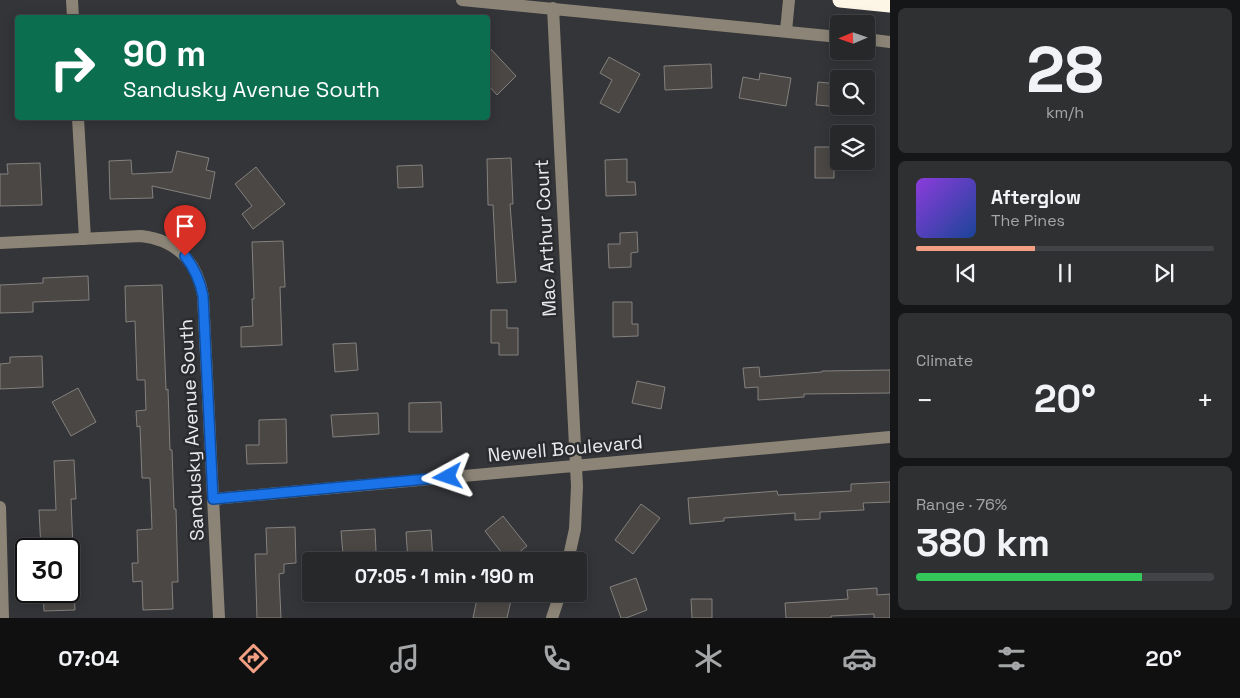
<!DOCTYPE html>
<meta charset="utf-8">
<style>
body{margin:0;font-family:"Space Grotesk",sans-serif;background:#2f3032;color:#f1f3f6;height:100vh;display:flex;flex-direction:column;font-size:19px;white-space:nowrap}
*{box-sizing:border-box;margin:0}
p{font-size:16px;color:#a4a6a8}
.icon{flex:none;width:28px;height:28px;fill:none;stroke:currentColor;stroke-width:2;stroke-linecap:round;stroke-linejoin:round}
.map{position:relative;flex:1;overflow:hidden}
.panel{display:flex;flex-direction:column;gap:8px;padding:8px;background:#151617;width:350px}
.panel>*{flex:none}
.guide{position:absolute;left:15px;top:15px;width:475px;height:105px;border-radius:5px;box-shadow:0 2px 12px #0003,0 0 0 1px #434447;background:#0b6e4f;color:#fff;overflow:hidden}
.needle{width:32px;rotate:268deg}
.controls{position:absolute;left:830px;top:15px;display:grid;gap:10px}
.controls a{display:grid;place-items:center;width:45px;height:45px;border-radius:5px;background:#27282a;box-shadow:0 2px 12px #0003,0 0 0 1px #434447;font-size:25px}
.speed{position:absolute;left:15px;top:538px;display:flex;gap:10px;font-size:25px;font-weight:700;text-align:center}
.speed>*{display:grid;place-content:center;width:65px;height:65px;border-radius:50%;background:#27282a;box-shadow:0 2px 12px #0003,0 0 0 1px #434447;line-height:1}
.speed .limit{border:2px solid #111;border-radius:8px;background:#fff;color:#111}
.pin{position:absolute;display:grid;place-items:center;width:42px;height:42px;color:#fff;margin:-51px -21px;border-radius:50% 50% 50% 0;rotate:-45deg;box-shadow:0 0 5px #0007}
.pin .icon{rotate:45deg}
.me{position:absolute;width:55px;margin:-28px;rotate:265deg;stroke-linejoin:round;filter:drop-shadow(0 0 4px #0008)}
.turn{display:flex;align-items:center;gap:18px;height:105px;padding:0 25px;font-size:22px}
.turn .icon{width:65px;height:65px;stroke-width:2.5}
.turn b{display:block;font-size:35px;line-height:42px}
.big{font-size:38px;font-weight:700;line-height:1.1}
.panel .tile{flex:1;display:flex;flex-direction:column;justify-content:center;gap:8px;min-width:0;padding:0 18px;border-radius:8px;background:#2f3032}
.panel .dial{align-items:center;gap:0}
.dial b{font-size:65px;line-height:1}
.song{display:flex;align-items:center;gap:15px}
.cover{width:60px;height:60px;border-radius:8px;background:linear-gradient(135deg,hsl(270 70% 55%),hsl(220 70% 35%))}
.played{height:5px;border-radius:2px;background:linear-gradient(90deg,#f39f84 40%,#434447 40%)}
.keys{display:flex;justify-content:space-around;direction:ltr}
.heat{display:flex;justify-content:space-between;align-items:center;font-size:28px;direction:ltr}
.charge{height:8px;border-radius:4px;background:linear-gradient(90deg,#34c759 76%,#434447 0)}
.trip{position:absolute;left:302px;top:552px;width:285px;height:50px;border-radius:5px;background:#27282a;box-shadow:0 2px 12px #0003,0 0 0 1px #434447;font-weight:700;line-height:50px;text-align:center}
.dock{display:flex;height:80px;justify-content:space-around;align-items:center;background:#101011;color:#a4a6a8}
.dock .icon{width:35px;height:35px}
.dock .active{color:#f39f84}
.dock b{font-size:22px;color:#f1f3f6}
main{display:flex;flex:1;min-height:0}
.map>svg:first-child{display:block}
.building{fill:#4a4744;stroke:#84817e}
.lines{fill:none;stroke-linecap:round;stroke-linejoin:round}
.minor{stroke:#8c8577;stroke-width:12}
.highway{stroke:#fdf6e7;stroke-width:15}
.route-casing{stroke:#114b97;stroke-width:12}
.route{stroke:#1a73e8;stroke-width:9}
.labels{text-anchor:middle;stroke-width:5;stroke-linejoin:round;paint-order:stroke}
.street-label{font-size:19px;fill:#eaeaed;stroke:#2a2b2e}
</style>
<main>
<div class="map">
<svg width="890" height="618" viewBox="0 0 890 618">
<rect width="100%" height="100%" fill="#343538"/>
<path class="building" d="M488,46L516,76L497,95L488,85Z
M609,57L640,74L619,113L600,103L612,80L600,73Z
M711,64L712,88L665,90L664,66Z
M760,73L791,78L786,106L739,98L743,77L759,80Z
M818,82L839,84V107L816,105Z
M815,147H834V178H815Z
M177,151L209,158L206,170L215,172L210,199L152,186L153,198L110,199L109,161L131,160L132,174L172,172Z
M511,158L513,204H510L516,282L497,283L493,205H488L487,159Z
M627,159V182H635L636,195L606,196L605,160Z
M40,163L42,205L0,206V174H8L7,164Z
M422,165L423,187L398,188L397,166Z
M256,167L285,204L253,229L242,214L252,206L235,184Z
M637,232L638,252L631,253V267L609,268L608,244H620V233Z
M283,241L285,287H280L282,345L241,347V327L253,326L252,299H254L252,242Z
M88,276L89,300L33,302V312L0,313V285L43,283V278Z
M162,285L166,390L168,389L170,450H172L174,509H176L178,582H172L173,609L143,610L142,581L133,582L132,563H138L137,530L152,529L150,478H142L140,426L137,427L136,411L146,410L145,380H137L135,321L126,322L125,286Z
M613,302H632V324H638V336L613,337Z
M491,310H507V328H518V355H499V343H491Z
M356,343L358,370L335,372L333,344Z
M42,356L43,387L0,389V364L10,363V357Z
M759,367L760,377L822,372V371L890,370V393L804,394V397L758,400V387L745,388L743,368Z
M637,381L665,387L661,409L632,403Z
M78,388L96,422L71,436L52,402Z
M441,402L442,432H409V403Z
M378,413L379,434L333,437L331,415Z
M286,419L287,463L247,464L246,445H259V420Z
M74,460L76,499H71L73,549H41L39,510H56L54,461Z
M890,482V502L863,503L864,510L820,512V519L795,520V513L724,518V521L690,524L688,498L777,491L778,495L851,491V484Z
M641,504L660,518L633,554L615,540Z
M503,516L527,546L508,561L485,531Z
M295,527L296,563L284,564V573L279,574L281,618H257L255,554H267L266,528Z
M375,529L376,552L343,554L341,531Z
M431,530L433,561H408L406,532Z
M636,578L647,610L626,618H621L610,587Z
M877,588V595L890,594V618H874V614L831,616V618H786L785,603L848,599L847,590Z
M43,591H74L75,610L44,611Z
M478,594H502L512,596L507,618H473Z
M691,599H712V618H692Z"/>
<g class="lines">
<path class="minor" d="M72,0L73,18
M462,0L839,37
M553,8L577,486L575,529L568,561
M786,31L789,0
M866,39L890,42
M78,118L85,239
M0,243L141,236C177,240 197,262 203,296L219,618
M213,499L890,437
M0,507L3,618
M552,618L560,594"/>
<path class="highway" d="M840,0L890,5"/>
</g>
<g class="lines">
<g class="route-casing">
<path id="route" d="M185,256C195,269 200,280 203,296L213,499L448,477"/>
</g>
<use href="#route" class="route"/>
</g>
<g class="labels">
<g class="street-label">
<text transform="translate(545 238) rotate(-93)" y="7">Mac Arthur Court</text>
<text transform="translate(191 430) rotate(-93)" y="7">Sandusky Avenue South</text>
<text transform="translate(565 448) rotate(-5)" y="7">Newell Boulevard</text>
</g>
</g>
</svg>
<div class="controls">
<a><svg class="needle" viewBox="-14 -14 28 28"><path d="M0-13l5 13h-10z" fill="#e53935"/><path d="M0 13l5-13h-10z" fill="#a4a6a8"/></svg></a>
<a><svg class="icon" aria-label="search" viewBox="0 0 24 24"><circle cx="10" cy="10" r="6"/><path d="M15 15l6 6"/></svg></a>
<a><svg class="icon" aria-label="layers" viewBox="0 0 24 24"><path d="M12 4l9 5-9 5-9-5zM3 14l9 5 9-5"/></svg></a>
</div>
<div class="speed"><div class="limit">30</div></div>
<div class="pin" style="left:185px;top:256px;background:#d93025"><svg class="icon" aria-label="arrive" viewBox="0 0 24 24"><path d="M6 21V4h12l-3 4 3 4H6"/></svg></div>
<svg class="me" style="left:448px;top:477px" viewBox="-20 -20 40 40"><path d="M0-17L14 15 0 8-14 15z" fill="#1a73e8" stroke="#fff" stroke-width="4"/></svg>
<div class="trip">07:05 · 1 min · 190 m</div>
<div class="guide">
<div class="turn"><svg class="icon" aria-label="right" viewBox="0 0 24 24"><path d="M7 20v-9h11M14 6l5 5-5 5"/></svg><div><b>90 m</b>Sandusky Avenue South</div></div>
</div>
</div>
<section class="panel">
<div class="tile dial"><b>28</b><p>km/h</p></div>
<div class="tile">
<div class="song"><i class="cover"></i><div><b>Afterglow</b><p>The Pines</p></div></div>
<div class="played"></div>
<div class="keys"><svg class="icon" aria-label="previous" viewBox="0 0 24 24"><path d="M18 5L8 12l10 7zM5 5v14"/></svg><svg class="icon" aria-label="pause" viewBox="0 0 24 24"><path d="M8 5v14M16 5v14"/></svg><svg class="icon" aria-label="next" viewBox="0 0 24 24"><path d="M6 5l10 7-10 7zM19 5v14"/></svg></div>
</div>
<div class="tile"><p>Climate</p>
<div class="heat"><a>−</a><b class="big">20°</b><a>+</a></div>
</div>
<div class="tile"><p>Range · 76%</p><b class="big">380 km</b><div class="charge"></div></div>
</section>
</main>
<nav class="dock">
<b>07:04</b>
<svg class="icon active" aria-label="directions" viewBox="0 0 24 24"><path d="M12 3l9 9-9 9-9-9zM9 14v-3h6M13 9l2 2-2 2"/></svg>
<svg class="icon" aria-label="music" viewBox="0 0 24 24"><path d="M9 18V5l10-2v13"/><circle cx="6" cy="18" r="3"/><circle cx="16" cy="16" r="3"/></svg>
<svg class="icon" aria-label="phone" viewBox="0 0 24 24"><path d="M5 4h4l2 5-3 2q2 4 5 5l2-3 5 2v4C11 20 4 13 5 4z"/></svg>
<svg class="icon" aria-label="climate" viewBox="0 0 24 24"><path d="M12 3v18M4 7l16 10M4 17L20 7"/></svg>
<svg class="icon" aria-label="car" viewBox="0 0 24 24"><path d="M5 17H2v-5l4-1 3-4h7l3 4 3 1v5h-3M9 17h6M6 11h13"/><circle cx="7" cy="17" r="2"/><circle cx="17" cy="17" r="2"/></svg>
<svg class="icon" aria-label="filters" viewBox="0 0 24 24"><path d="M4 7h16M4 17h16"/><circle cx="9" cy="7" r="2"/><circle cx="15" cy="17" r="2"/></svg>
<b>20°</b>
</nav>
